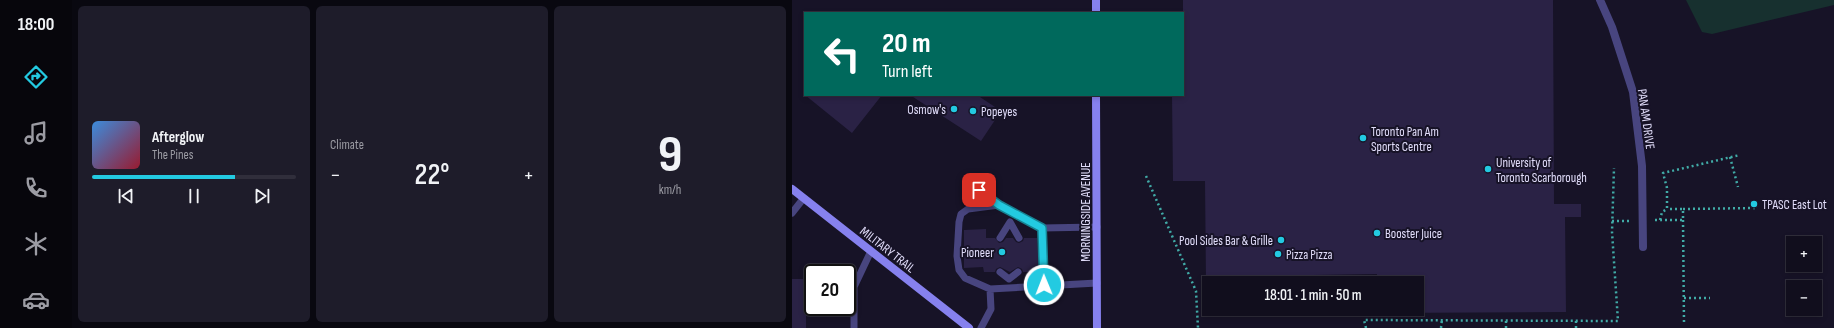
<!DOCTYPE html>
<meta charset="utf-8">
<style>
body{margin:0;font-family:"Sofia Sans Condensed",sans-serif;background:#1e1c2a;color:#f1f3f6;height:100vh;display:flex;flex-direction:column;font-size:15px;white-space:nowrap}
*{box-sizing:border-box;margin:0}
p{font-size:13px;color:#9c9ca4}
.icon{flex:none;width:22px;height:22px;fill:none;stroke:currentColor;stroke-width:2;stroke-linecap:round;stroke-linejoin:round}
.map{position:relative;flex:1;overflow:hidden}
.sheet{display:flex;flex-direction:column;gap:6px;padding:6px;background:#090810;width:720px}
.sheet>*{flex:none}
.guide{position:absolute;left:12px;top:12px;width:380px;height:84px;border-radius:0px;box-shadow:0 2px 6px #0003,0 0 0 1px #302e3b;background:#00695c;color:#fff;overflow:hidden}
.controls{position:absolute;left:994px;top:236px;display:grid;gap:8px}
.controls a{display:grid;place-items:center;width:36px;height:36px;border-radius:0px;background:#110e1d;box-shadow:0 2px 6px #0003,0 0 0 1px #302e3b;font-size:20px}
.speed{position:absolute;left:12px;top:264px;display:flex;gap:8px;font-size:20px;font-weight:700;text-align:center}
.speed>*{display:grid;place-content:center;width:52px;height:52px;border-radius:50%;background:#110e1d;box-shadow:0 2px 6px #0003,0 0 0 1px #302e3b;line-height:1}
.speed .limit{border:2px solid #111;border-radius:6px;background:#fff;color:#111}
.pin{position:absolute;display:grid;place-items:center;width:34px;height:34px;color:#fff;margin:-17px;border-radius:8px;box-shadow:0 2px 6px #0006}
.me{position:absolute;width:44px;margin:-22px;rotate:359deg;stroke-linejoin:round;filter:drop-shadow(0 0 3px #0008)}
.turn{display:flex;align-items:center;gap:14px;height:84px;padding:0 12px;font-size:18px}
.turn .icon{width:52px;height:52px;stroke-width:2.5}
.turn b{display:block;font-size:28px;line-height:34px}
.big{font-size:30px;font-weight:600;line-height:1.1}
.sheet .tile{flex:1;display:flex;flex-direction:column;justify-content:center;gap:6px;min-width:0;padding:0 14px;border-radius:6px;background:#1e1c2a}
.sheet .dial{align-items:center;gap:0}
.dial b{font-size:52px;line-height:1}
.song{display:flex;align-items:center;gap:12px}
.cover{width:48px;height:48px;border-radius:6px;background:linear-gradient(135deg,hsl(210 70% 55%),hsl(350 70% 35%))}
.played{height:4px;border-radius:2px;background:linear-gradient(90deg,#23cae1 70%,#302e3b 70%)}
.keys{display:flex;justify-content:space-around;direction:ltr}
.heat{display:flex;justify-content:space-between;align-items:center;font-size:22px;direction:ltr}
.sheet .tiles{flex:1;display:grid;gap:6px;grid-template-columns:repeat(3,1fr)}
.trip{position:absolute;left:410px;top:276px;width:222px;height:40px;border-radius:0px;background:#110e1d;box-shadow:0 2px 6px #0003,0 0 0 1px #302e3b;font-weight:600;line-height:40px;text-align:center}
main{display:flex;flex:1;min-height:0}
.tabs{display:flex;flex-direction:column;width:72px;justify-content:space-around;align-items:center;background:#07060c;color:#9c9ca4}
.tabs .icon{width:28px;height:28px}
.tabs .selected{color:#23cae1}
.tabs b{font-size:18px;color:#f1f3f6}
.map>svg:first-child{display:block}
.green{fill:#17302f}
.building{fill:#2a2245}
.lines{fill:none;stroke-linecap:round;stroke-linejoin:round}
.path{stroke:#41aba7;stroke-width:2.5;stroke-dasharray:2 3;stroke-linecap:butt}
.lane{stroke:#48457f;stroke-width:7}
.street{stroke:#48457f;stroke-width:8}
.secondary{stroke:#8681ee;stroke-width:8}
.route-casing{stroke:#178392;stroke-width:10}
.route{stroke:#23cae1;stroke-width:7}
.poi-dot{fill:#23cae1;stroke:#171327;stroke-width:1.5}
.labels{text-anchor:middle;stroke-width:4;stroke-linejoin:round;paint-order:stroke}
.poi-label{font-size:13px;fill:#e1ddfa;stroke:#171327;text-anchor:start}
.street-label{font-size:13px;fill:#e1ddfa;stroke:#171327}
</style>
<main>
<nav class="tabs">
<b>18:00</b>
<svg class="icon selected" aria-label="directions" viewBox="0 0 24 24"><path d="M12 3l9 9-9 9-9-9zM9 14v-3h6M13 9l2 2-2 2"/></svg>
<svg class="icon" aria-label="music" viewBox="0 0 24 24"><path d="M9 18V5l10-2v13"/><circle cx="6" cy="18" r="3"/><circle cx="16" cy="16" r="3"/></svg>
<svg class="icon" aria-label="phone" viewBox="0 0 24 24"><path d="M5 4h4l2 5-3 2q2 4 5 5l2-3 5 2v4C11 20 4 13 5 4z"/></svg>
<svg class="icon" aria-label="climate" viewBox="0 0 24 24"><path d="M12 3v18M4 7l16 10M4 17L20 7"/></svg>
<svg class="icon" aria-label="car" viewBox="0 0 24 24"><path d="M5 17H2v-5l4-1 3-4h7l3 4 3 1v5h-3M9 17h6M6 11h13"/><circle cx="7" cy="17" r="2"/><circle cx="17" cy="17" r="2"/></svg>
</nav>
<section class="sheet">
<div class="tiles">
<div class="tile">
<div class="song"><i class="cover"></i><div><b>Afterglow</b><p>The Pines</p></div></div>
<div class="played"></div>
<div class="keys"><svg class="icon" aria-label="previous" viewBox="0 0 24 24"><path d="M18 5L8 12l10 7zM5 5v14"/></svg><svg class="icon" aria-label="pause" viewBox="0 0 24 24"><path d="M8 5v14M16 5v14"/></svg><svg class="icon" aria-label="next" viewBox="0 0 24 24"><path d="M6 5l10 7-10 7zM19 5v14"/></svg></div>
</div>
<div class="tile"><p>Climate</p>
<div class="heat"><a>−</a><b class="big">22°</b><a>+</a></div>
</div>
<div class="tile dial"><b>9</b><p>km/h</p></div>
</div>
</section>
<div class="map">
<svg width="1042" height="328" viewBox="0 0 1042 328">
<rect width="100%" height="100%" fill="#171327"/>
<path class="green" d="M894,0H1042V5L920,34L910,32Z"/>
<path class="building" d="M391,0H761L762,204H789V217H773L774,312L585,313V309H625V283H585V274L522,275V283H414L413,181H381L380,95H391Z
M13,95H90L60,133Z
M118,95H185L209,111L189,141Z
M194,229V238H203L207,243L211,242L214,238H221L224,242L227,243L231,241L232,238H245L247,272H231L230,269L226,267L218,272L208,267L204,269L203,272H192L191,267L172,268V230Z
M0,279H19L18,296H14V328H0Z"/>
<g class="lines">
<path class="path" d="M938,157L946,187
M354,176L404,291L406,328
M891,209L964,208
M863,220H868L870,212L875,209V188L871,173L948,155
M868,220H891V209H875
M891,220L892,323
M820,221H838
M892,298H918
M784,321V328
M574,328L572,320L826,321L820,232L822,168
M649,328L650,319
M714,328V319"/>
<path class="lane" d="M187,190L207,205L250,228L305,227
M0,213L11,199
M250,228L252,285
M208,238L218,222L227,238
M208,272L217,279L226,272
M198,289L173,278L167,270L165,256L167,222L169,214L176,209L207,205
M62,328V287L79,251
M189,328L199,309L198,289L305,283"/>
<path class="street" d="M808,0L820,27L841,92L850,166L851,247"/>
<path class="secondary" d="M304,0V13
M304,95L305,328
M0,189L177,328"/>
</g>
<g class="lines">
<g class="route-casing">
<path id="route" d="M187,190L207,205L250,228L252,285"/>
</g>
<use href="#route" class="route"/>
</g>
<g class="poi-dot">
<circle cx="162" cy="109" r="4"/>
<circle cx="181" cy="111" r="4"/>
<circle cx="571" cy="138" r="4"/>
<circle cx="696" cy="169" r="4"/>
<circle cx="962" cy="204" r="4"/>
<circle cx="585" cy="233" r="4"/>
<circle cx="489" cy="240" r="4"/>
<circle cx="210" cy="252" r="4"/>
<circle cx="486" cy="254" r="4"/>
</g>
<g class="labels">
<g class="poi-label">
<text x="154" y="114" text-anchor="end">Osmow's</text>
<text x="189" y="116">Popeyes</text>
<text x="579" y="136">Toronto Pan Am<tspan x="579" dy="15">Sports Centre</tspan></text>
<text x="704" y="167">University of<tspan x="704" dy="15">Toronto Scarborough</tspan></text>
<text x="970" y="209">TPASC East Lot</text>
<text x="593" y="238">Booster Juice</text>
<text x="481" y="245" text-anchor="end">Pool Sides Bar &amp; Grille</text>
<text x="202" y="257" text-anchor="end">Pioneer</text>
<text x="494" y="259">Pizza Pizza</text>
</g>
<g class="street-label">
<text transform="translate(855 119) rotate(82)" y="5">PAN AM DRIVE</text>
<text transform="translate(293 212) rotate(-90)" y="5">MORNINGSIDE AVENUE</text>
<text transform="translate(96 249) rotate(38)" y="5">MILITARY TRAIL</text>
</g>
</g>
</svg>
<div class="controls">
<a>+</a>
<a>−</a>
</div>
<div class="speed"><div class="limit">20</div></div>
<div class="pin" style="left:187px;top:190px;background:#d93025"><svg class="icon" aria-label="arrive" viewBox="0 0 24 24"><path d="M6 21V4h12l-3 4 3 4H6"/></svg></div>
<svg class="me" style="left:252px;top:285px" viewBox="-20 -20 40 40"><circle r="17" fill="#23cae1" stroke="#fff" stroke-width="3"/><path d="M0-11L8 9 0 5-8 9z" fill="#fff"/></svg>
<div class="trip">18:01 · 1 min · 50 m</div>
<div class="guide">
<div class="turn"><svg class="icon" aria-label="left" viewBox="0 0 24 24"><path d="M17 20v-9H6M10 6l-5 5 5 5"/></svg><div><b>20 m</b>Turn left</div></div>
</div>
</div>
</main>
